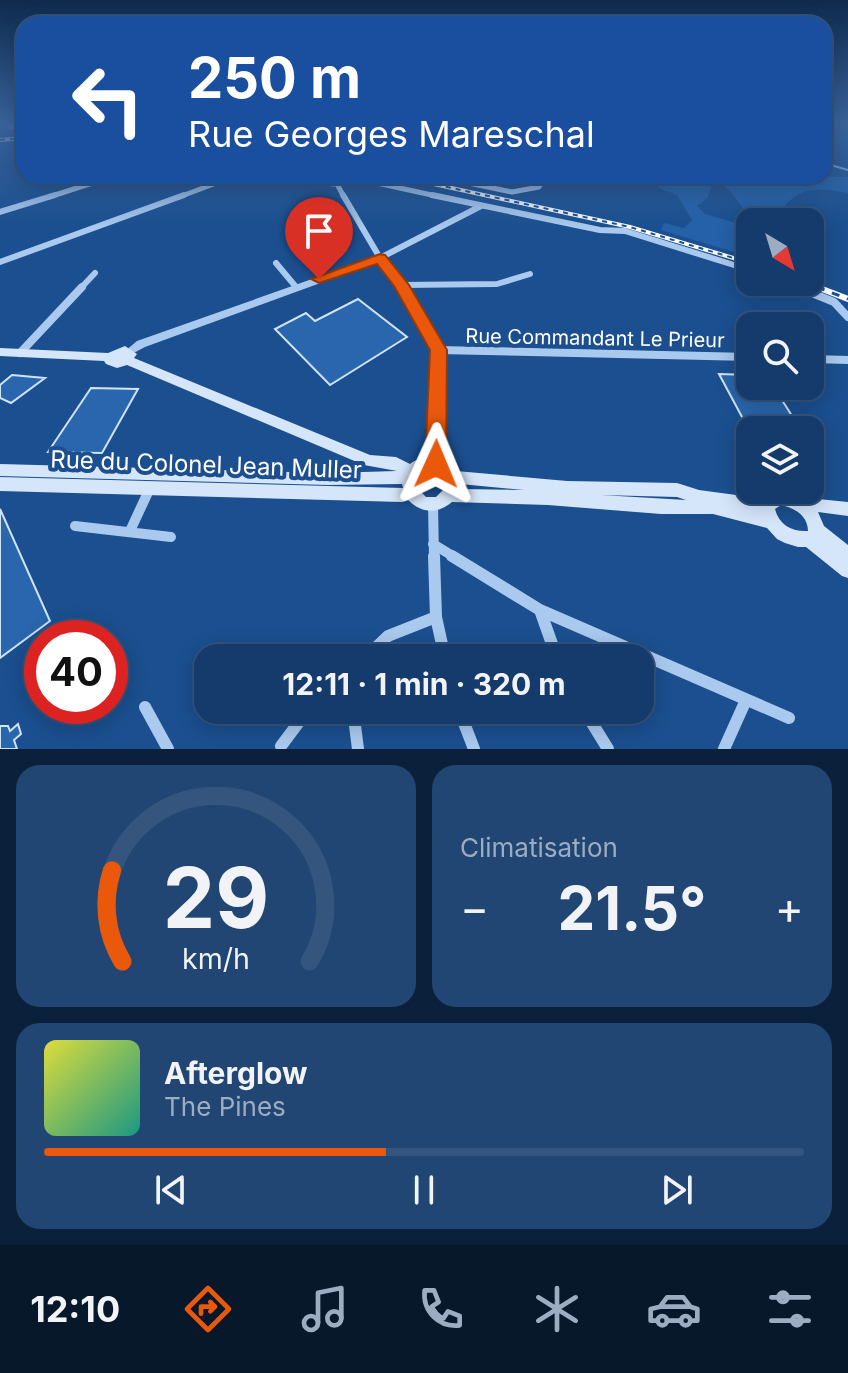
<!DOCTYPE html>
<html lang="fr">
<meta charset="utf-8">
<style>
body{margin:0;font-family:Inter,sans-serif;background:#214673;color:#f1f3f6;height:100vh;display:flex;flex-direction:column;font-size:30px;white-space:nowrap}
*{box-sizing:border-box;margin:0}
p{font-size:26px;color:#9dadc1}
.icon{flex:none;width:44px;height:44px;fill:none;stroke:currentColor;stroke-width:2;stroke-linecap:round;stroke-linejoin:round}
.map{position:relative;height:749px;overflow:hidden}
.drawer{display:flex;flex-direction:column;gap:16px;padding:16px;background:#0b203b;flex:1}
.drawer>*{flex:none}
.banner{position:absolute;left:16px;top:16px;width:816px;height:168px;border-radius:24px;box-shadow:0 4px 20px #0003,0 0 0 2px #33557e;background:#1a4fa0;color:#fff;overflow:hidden}
.needle{width:52px;rotate:142deg}
.controls{position:absolute;left:736px;top:208px;display:grid;gap:16px}
.controls a{display:grid;place-items:center;width:88px;height:88px;border-radius:16px;background:#143b6b;box-shadow:0 4px 20px #0003,0 0 0 2px #33557e;font-size:40px}
.speed{position:absolute;left:24px;top:620px;display:flex;gap:16px;font-size:40px;font-weight:700;text-align:center}
.speed>*{display:grid;place-content:center;width:104px;height:104px;border-radius:50%;background:#143b6b;box-shadow:0 4px 20px #0003,0 0 0 2px #33557e;line-height:1}
.speed .limit{border:12px solid #d22;background:#fff;color:#111}
.pin{position:absolute;display:grid;place-items:center;width:68px;height:68px;color:#fff;margin:-82px -34px;border-radius:50% 50% 50% 0;rotate:-45deg;box-shadow:0 0 8px #0007}
.pin .icon{rotate:45deg}
.me{position:absolute;width:88px;margin:-44px;rotate:1deg;stroke-linejoin:round;filter:drop-shadow(0 0 6px #0008)}
.turn{display:flex;align-items:center;gap:28px;height:168px;padding:0 40px;font-size:36px}
.turn .icon{width:104px;height:104px;stroke-width:2.5}
.turn b{display:block;font-size:56px;line-height:68px}
.big{font-size:60px;font-weight:700;line-height:1.1}
.drawer .tile{flex:1;display:flex;flex-direction:column;justify-content:center;gap:12px;min-width:0;padding:0 28px;border-radius:24px;background:#214673}
.drawer .dial{align-items:center;gap:0}
.dial svg{height:208px;overflow:visible;fill:none;stroke:#33557e;stroke-width:7;stroke-linecap:round;text-anchor:middle}
.dial text{fill:#f1f3f6;stroke:none}
.song{display:flex;align-items:center;gap:24px}
.cover{width:96px;height:96px;border-radius:12px;background:linear-gradient(135deg,hsl(60 70% 55%),hsl(170 70% 35%))}
.played{height:8px;border-radius:4px;background:linear-gradient(90deg,#ea580c 45%,#33557e 45%)}
.keys{display:flex;justify-content:space-around;direction:ltr}
.heat{display:flex;justify-content:space-between;align-items:center;font-size:44px;direction:ltr}
.drawer .tiles{flex:1;display:grid;gap:16px;grid-template-columns:1fr 1fr}
.tile:last-child{grid-column:span 2}
.trip{position:absolute;left:194px;top:644px;width:460px;height:80px;border-radius:24px;background:#143b6b;box-shadow:0 4px 20px #0003,0 0 0 2px #33557e;font-weight:700;line-height:80px;text-align:center}
.tabs{display:flex;height:128px;justify-content:space-around;align-items:center;background:#08182b;color:#9dadc1}
.tabs .icon{width:56px;height:56px}
.tabs .selected{color:#ea580c}
.tabs b{font-size:36px;color:#f1f3f6}
.map>svg:first-child{display:block}
.green{fill:#2461a8}
.lines{fill:none;stroke-linecap:round;stroke-linejoin:round}
.stream{stroke:#9cc4f0;stroke-width:2}
.building{fill:#2a66ad;stroke:#cfe3fa;stroke-width:2}
.minor-far4{stroke:#a9c9ee;stroke-width:5}
.minor-far3{stroke:#a9c9ee;stroke-width:6}
.minor-far2{stroke:#a9c9ee;stroke-width:8}
.minor-far1{stroke:#a9c9ee;stroke-width:10}
.minor{stroke:#a9c9ee;stroke-width:12}
.tertiary{fill:#a9c9ee;fill-rule:evenodd}
.secondary{fill:#d6e6fa;fill-rule:evenodd}
.rail-far1-casing{stroke:#fff;stroke-width:4}
.rail-casing{stroke:#fff;stroke-width:6}
.rail-far1{stroke:#1b4f8f;stroke-width:2;stroke-dasharray:5;stroke-linecap:butt}
.rail{stroke:#1b4f8f;stroke-width:3;stroke-dasharray:8;stroke-linecap:butt}
.route{fill:#ea580c;stroke:#983908;stroke-width:2}
.labels{text-anchor:middle;stroke-width:8;stroke-linejoin:round;paint-order:stroke}
.street-label{font-size:20px;fill:#fff;stroke:#1b4f8f}
.near-street-label{font-size:24px;fill:#fff;stroke:#1b4f8f}
</style>
<div class="map">
<svg width="848" height="749" viewBox="0 0 848 749">
<rect width="100%" height="100%" fill="#1b4f8f"/>
<path class="green" d="M652,176H690L711,187L708,197L697,206L705,214L750,227V257L661,230L664,223L684,228L692,220L677,195L659,188Z
M719,176L845,177H848V193C823,188 800,185 784,207L786,222H753L731,192L715,179Z"/>
<g class="lines">
<path class="stream" d="M824,148L829,129L839,123
M824,163L848,170"/>
</g>
<path class="building" d="M358,299L407,337L330,385L275,329L306,313L315,321Z
M719,374L750,375V386H773L801,430H749Z
M12,375L45,378L11,403L0,398V385Z
M91,388L138,389L102,453L48,452Z
M0,509L50,621L0,658Z
M18,724L21,734L14,740L17,749H0V726H8L10,731Z"/>
<g class="lines">
<path class="minor-far4" d="M7,123L10,127L24,126
M197,176L216,182
M296,176L333,184L363,180L441,197
M435,176L512,192L539,187L546,176
M337,184L344,197
M49,197L114,176
M179,197L235,176"/>
<path class="minor-far3" d="M343,195L380,258L481,206
M432,195L600,230L625,231L750,270
M0,212L55,195
M0,262L184,195
M276,263L296,287
M784,282L802,289
M401,285L497,284L530,274
M80,289L95,273"/>
<path class="minor-far2" d="M797,287L834,302L848,317
M438,350L750,357
M20,353L82,287
M810,359L848,360"/>
<path class="minor-far1" d="M433,504L434,558
M75,526L171,537
M130,531L150,488
M433,544L456,558"/>
<path class="minor" d="M434,556L436,617L445,658
M452,556L540,610L789,718
M540,610L557,658
M365,658L388,636L436,617
M145,707L168,749
M353,710L358,749
M459,710L474,749
M584,710L608,749
M281,746L308,710
M724,749L746,700"/>
<path class="tertiary" d="M380,255L383,256L406,285L443,350L442,464L441,468L436,470L431,468L430,464L433,350L397,286L378,262L145,347L130,355L125,351L137,341Z"/>
<path class="secondary" d="M125,346L137,354L134,358L370,455L396,457L410,464C427,452 445,453 456,471L567,481L677,483L699,490L765,499L779,491L798,497L848,502V516L818,512L824,526L848,545V578L842,576L806,547H798L785,543L777,539L767,528L713,514H661L548,505L452,502C438,514 422,514 408,500L402,502L0,491V477L403,488L402,484L328,485L0,476V464L328,473L397,471L364,465L127,365L117,368L106,364L104,361L0,356V348L108,353ZM436,468L444,476V489L436,497H426L418,489V477L426,468ZM460,484L524,490L459,489ZM601,495L677,497L686,500ZM781,505C795,508 808,516 808,531C792,532 779,525 775,509Z"/>
<g class="rail-far1-casing">
<path id="rail-far1" d="M0,140L24,138
M397,176L630,227L750,263
M804,282L823,289"/>
</g>
<g class="rail-casing">
<path id="rail" d="M817,287L848,299"/>
</g>
<use href="#rail-far1" class="rail-far1"/>
<use href="#rail" class="rail"/>
</g>
<linearGradient id="sky" x2="0" y2="1"><stop stop-color="#0f2b4f"/><stop offset="0.54" stop-color="#39639b"/><stop offset="1" stop-color="#39639b" stop-opacity="0"/></linearGradient>
<rect width="848" height="228" fill="url(#sky)"/>
<path class="route" d="M380,254L385,255L409,285L447,350L446,464L443,470L436,473L428,470L425,464L430,350L394,286L377,264L319,283L311,279Z"/>
<g class="labels">
<g class="street-label">
<text transform="translate(595 338) rotate(1)" y="7">Rue Commandant Le Prieur</text>
</g>
<g class="near-street-label">
<text transform="translate(206 465) rotate(2)" y="8">Rue du Colonel Jean Muller</text>
</g>
</g>
</svg>
<div class="controls">
<a><svg class="needle" viewBox="-14 -14 28 28"><path d="M0-13l5 13h-10z" fill="#e53935"/><path d="M0 13l5-13h-10z" fill="#9dadc1"/></svg></a>
<a><svg class="icon" aria-label="search" viewBox="0 0 24 24"><circle cx="10" cy="10" r="6"/><path d="M15 15l6 6"/></svg></a>
<a><svg class="icon" aria-label="layers" viewBox="0 0 24 24"><path d="M12 4l9 5-9 5-9-5zM3 14l9 5 9-5"/></svg></a>
</div>
<div class="speed"><div class="limit">40</div></div>
<div class="pin" style="left:319px;top:279px;background:#d93025"><svg class="icon" aria-label="arrive" viewBox="0 0 24 24"><path d="M6 21V4h12l-3 4 3 4H6"/></svg></div>
<svg class="me" style="left:436px;top:464px" viewBox="-20 -20 40 40"><path d="M0-17L14 15 0 8-14 15z" fill="#ea580c" stroke="#fff" stroke-width="4"/></svg>
<div class="trip">12:11 · 1 min · 320 m</div>
<div class="banner">
<div class="turn"><svg class="icon" aria-label="left" viewBox="0 0 24 24"><path d="M17 20v-9H6M10 6l-5 5 5 5"/></svg><div><b>250 m</b>Rue Georges Mareschal</div></div>
</div>
</div>
<section class="drawer">
<div class="tiles">
<div class="tile dial"><svg viewBox="0 0 100 80">
<path d="M14 69A42 42 0 1 1 86 69"/>
<path d="M14 69A42 42 0 0 1 10 34" stroke="#ea580c"/>
<text x="50" y="56" font-size="32" font-weight="700">29</text>
<text x="50" y="72" font-size="11">km/h</text>
</svg></div>
<div class="tile"><p>Climatisation</p>
<div class="heat"><a>−</a><b class="big">21.5°</b><a>+</a></div>
</div>
<div class="tile">
<div class="song"><i class="cover"></i><div><b>Afterglow</b><p>The Pines</p></div></div>
<div class="played"></div>
<div class="keys"><svg class="icon" aria-label="previous" viewBox="0 0 24 24"><path d="M18 5L8 12l10 7zM5 5v14"/></svg><svg class="icon" aria-label="pause" viewBox="0 0 24 24"><path d="M8 5v14M16 5v14"/></svg><svg class="icon" aria-label="next" viewBox="0 0 24 24"><path d="M6 5l10 7-10 7zM19 5v14"/></svg></div>
</div>
</div>
</section>
<nav class="tabs">
<b>12:10</b>
<svg class="icon selected" aria-label="directions" viewBox="0 0 24 24"><path d="M12 3l9 9-9 9-9-9zM9 14v-3h6M13 9l2 2-2 2"/></svg>
<svg class="icon" aria-label="music" viewBox="0 0 24 24"><path d="M9 18V5l10-2v13"/><circle cx="6" cy="18" r="3"/><circle cx="16" cy="16" r="3"/></svg>
<svg class="icon" aria-label="phone" viewBox="0 0 24 24"><path d="M5 4h4l2 5-3 2q2 4 5 5l2-3 5 2v4C11 20 4 13 5 4z"/></svg>
<svg class="icon" aria-label="climate" viewBox="0 0 24 24"><path d="M12 3v18M4 7l16 10M4 17L20 7"/></svg>
<svg class="icon" aria-label="car" viewBox="0 0 24 24"><path d="M5 17H2v-5l4-1 3-4h7l3 4 3 1v5h-3M9 17h6M6 11h13"/><circle cx="7" cy="17" r="2"/><circle cx="17" cy="17" r="2"/></svg>
<svg class="icon" aria-label="filters" viewBox="0 0 24 24"><path d="M4 7h16M4 17h16"/><circle cx="9" cy="7" r="2"/><circle cx="15" cy="17" r="2"/></svg>
</nav>
